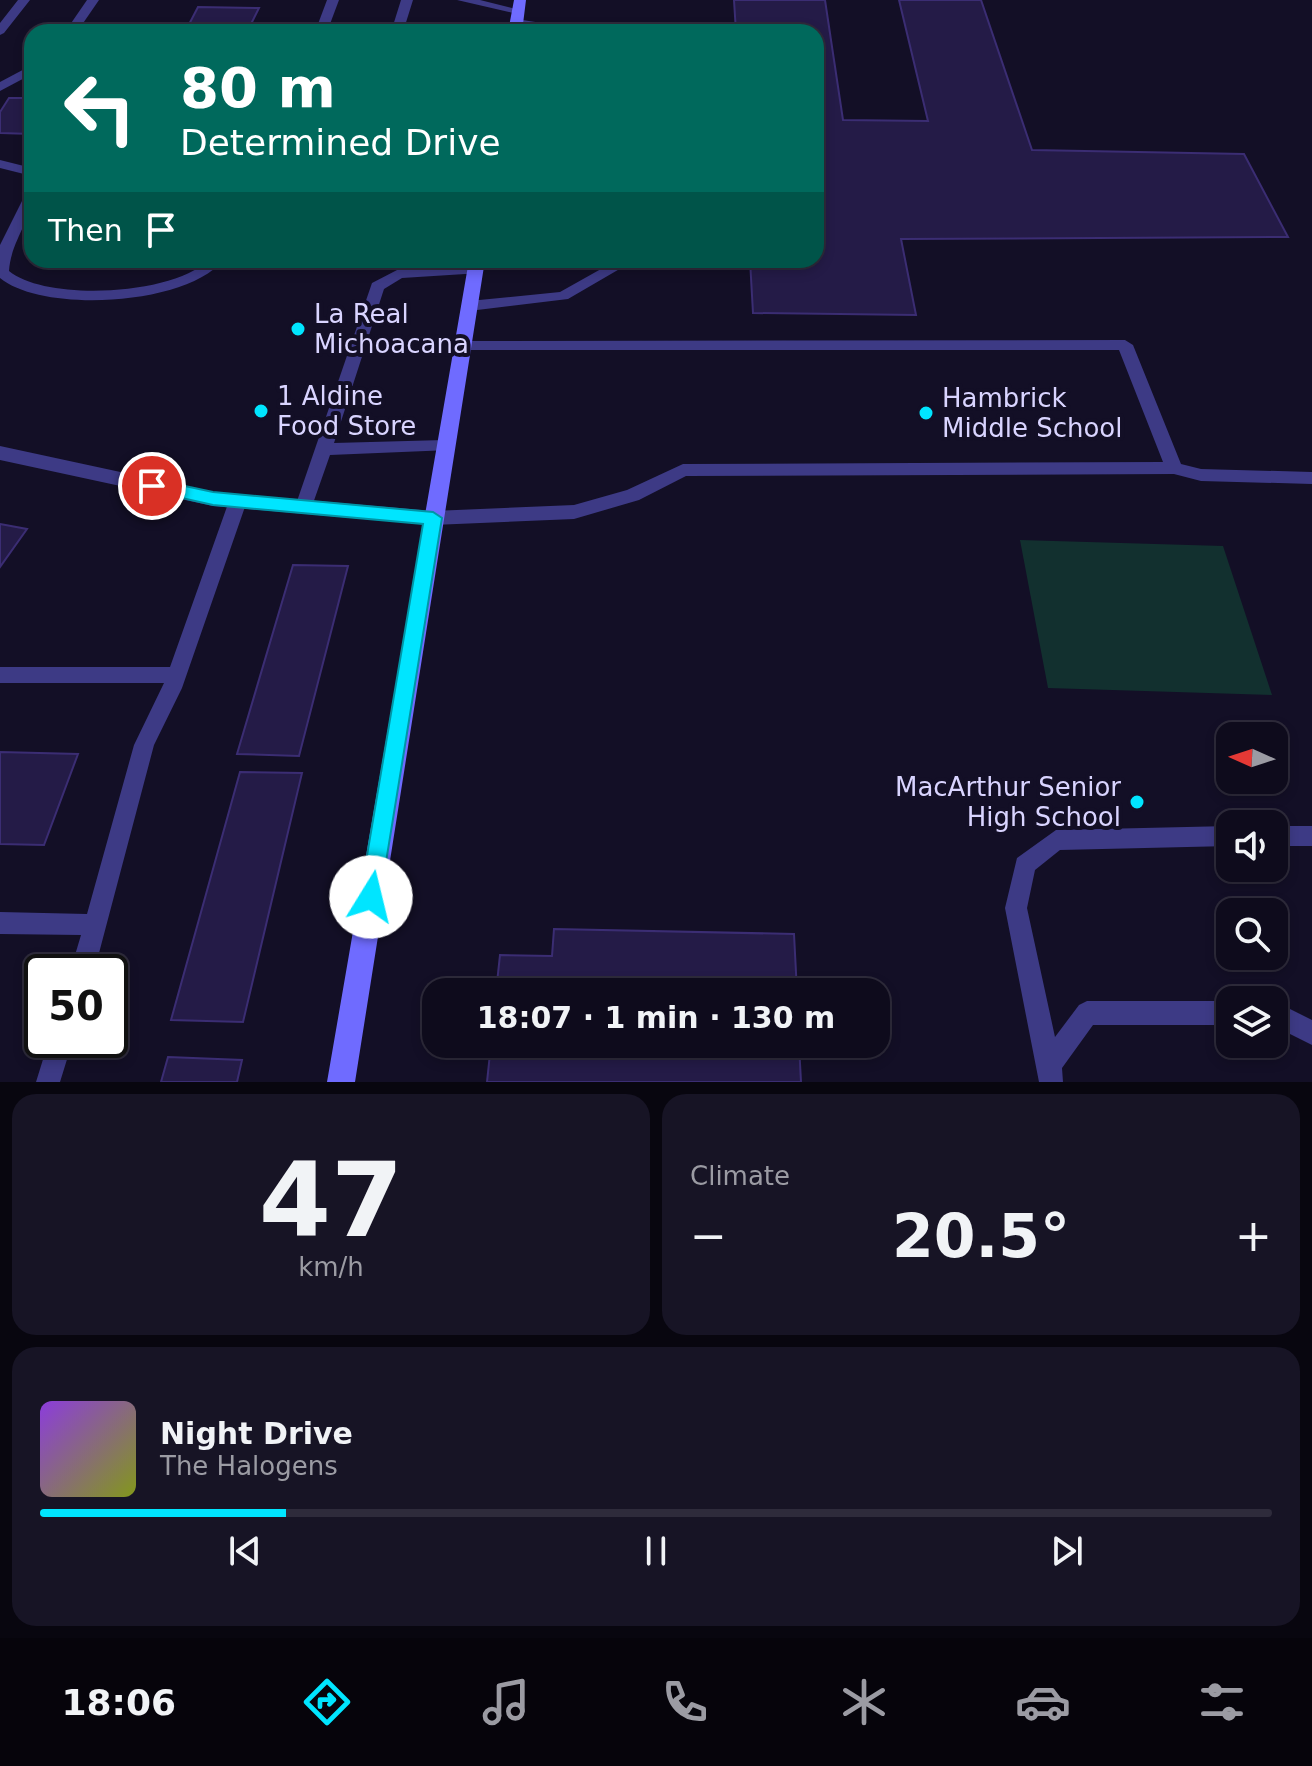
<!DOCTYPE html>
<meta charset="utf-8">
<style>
body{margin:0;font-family:"DejaVu Sans",sans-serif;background:#171425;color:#f1f3f6;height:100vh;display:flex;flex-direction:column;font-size:30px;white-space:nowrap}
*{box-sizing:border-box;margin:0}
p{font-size:26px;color:#9b9ba3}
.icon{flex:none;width:44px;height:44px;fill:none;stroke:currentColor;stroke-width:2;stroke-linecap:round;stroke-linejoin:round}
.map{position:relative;height:1082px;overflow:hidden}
.panel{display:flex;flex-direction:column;gap:12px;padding:12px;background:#08060f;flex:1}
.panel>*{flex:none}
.hud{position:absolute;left:24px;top:24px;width:800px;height:244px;border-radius:24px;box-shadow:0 4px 12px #0003,0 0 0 2px #2e2b3b;background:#00695c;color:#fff;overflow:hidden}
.needle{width:52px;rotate:273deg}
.tools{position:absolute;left:1216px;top:722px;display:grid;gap:16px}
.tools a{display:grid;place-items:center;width:72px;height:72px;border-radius:16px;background:#0e0b1c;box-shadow:0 4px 12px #0003,0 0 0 2px #2e2b3b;font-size:40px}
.speed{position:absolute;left:24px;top:954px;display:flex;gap:16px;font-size:40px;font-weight:700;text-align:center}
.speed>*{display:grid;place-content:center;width:104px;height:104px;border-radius:50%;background:#0e0b1c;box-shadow:0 4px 12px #0003,0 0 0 2px #2e2b3b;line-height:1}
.speed .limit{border:4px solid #111;border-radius:12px;background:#fff;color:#111}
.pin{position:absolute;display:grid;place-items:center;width:68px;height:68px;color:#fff;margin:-34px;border:4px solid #fff;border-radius:50%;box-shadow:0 2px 8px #0007}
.me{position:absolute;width:88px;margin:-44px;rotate:9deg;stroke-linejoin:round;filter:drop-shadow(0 0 6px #0008)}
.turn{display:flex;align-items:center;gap:28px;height:168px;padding:0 24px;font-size:36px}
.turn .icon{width:104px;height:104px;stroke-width:2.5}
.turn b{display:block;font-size:56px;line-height:68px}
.then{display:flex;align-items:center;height:76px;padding:0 24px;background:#0003;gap:16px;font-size:30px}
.big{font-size:60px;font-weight:800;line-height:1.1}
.panel .tile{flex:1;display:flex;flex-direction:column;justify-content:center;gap:12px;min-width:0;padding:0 28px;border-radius:24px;background:#171425}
.panel .dial{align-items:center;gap:0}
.dial b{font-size:104px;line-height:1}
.song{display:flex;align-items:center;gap:24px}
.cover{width:96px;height:96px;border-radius:12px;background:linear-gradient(135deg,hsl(270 70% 55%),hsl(70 70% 35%))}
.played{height:8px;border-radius:4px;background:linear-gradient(90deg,#00e5ff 20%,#2e2b3b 20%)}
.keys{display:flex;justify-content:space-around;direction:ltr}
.heat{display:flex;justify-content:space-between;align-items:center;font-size:44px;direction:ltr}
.panel .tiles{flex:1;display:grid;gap:12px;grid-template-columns:1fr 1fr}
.tile:last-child{grid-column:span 2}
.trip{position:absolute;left:422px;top:978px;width:468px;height:80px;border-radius:24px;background:#0e0b1c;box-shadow:0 4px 12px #0003,0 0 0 2px #2e2b3b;font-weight:800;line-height:80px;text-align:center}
.menu{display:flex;height:128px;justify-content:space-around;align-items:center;background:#06040b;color:#9b9ba3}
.menu .icon{width:56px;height:56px}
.menu .active{color:#00e5ff}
.menu b{font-size:36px;color:#f1f3f6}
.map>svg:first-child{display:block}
.green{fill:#12302f}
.building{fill:#241b47;stroke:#3b2d73;stroke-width:2}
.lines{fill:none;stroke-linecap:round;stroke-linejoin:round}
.lane{fill:#3d3a85;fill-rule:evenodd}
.street{fill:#3d3a85;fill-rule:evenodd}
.secondary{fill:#6f6bff;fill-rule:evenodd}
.route{fill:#00e5ff;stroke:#0095a6;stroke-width:2}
.poi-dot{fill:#00e5ff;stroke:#130f26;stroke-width:3}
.labels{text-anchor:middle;stroke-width:8;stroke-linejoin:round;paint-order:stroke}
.poi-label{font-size:26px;fill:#d9d4ff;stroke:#130f26;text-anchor:start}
</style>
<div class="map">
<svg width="1312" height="1082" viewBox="0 0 1312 1082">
<rect width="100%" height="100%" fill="#130f26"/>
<path class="green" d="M1020,540L1223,546L1272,695L1048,688Z"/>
<path class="building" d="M734,0H825L843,120L928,121L899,0H981L1032,150L1244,154L1288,237L901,239L916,315L753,313L750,260H816V32H736Z
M198,7L259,8L247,32H185Z
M9,98H32V134L0,133V112Z
M0,524L27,529L0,567Z
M293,565L348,566L299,756L237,754Z
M0,752L78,754L44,845L0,844Z
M240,772L302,773L243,1022L171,1020Z
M554,929L794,934L797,992H496L500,955L552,956Z
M491,1044H799L801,1082H487Z
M168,1057L242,1060L237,1082H161Z"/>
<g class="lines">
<path class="lane" d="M18,0H30L4,33L0,35V23Z
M87,0H99L77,32H65Z
M327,0H339L327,32H315Z
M401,0H413L403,32H391Z
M457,0H480L524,11L518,14Z
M516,19L574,28L580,32H551L512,25V21Z
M32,65V74L0,91V82Z
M0,160L32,168V176L0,168Z
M32,191C32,222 11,240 9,271C47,302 174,295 208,260H223C188,305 44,314 0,278V245L25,195Z
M617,260H635L568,299L469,311L461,306L469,301L560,292Z
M476,265L483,270L481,273L402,278L384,289L334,443L444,440L450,442L452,446L450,450L330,455L310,512H298L295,507L372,283L399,269Z
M1125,340L1133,345L1181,464L1201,469L1312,472V484L1201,481L1174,474L686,476L639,500L574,519L433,525L424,518L433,511L574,505L627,490L683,464L1163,462L1119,350H456L454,346L456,342L462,341Z
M238,495L247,501L182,688L154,745L94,972H70L81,935L0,934V912L87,914L134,745L164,683H0V667H170L229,501Z
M1230,826V846L1060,850L1035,870L1027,908L1055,1037L1079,1005L1087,1001H1230V1025H1093L1062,1068L1063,1082H1039L1005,908L1017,858L1056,830Z
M1274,826H1312V846H1274Z
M1274,1001L1312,1020V1045L1274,1026Z
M49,1040H73L60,1082H36Z"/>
<path class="street" d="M0,446L213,492L433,511L443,518L433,525L213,506L0,460Z"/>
<path class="secondary" d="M514,0H526L522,32H508Z
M469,260H485L355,1082H327Z"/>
</g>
<path class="route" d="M152,479L213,492L433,512L442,518L379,905L371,908L363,905L360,897L423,524L213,505L146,490L144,486Z"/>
<g class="poi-dot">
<circle cx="298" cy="329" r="8"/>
<circle cx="261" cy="411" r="8"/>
<circle cx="926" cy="413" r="8"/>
<circle cx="1137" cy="802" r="8"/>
</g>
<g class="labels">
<g class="poi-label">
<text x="314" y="323">La Real<tspan x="314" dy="30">Michoacana</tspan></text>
<text x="277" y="405">1 Aldine<tspan x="277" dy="30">Food Store</tspan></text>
<text x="942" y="407">Hambrick<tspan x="942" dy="30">Middle School</tspan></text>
<text x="1121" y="796" text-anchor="end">MacArthur Senior<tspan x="1121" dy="30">High School</tspan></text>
</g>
</g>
</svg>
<div class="tools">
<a><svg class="needle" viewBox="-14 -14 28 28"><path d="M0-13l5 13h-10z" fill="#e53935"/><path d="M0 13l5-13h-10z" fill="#9b9ba3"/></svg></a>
<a><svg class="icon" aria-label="sound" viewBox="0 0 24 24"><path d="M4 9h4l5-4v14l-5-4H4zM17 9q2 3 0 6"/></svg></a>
<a><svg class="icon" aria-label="search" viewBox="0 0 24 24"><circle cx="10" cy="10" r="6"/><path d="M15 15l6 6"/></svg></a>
<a><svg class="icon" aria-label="layers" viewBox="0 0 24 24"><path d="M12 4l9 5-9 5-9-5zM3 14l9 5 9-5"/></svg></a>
</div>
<div class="speed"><div class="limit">50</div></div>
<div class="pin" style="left:152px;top:486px;background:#d93025"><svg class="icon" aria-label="arrive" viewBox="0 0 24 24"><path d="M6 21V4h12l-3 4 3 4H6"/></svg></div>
<svg class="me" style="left:371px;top:897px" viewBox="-20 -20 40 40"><circle r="19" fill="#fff"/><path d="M0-13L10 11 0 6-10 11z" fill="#00e5ff"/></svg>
<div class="trip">18:07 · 1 min · 130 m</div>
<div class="hud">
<div class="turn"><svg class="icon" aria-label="left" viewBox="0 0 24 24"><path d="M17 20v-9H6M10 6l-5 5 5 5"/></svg><div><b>80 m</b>Determined Drive</div></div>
<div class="then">Then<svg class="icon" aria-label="arrive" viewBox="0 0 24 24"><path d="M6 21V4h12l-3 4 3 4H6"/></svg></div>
</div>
</div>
<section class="panel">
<div class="tiles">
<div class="tile dial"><b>47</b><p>km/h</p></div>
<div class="tile"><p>Climate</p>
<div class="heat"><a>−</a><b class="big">20.5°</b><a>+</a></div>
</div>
<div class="tile">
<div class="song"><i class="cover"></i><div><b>Night Drive</b><p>The Halogens</p></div></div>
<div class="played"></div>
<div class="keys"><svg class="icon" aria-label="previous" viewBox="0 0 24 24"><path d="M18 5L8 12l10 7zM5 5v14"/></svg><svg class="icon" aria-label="pause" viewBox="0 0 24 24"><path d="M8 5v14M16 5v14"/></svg><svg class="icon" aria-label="next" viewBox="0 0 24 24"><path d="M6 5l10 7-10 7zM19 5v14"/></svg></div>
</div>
</div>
</section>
<nav class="menu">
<b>18:06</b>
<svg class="icon active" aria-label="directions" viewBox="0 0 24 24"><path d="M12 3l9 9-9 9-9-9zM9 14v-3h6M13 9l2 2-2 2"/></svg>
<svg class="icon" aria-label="music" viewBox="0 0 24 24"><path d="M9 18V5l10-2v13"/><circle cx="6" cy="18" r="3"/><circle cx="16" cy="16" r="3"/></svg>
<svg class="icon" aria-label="phone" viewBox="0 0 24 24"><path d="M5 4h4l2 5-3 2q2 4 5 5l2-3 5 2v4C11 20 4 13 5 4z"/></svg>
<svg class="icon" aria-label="climate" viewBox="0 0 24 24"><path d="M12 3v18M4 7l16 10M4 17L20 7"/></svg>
<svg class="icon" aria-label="car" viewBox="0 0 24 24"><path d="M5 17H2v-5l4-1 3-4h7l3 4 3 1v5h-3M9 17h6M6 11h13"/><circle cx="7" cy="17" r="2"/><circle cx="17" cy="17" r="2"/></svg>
<svg class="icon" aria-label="filters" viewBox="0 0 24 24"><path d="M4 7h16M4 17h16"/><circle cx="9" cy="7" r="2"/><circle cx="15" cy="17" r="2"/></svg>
</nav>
